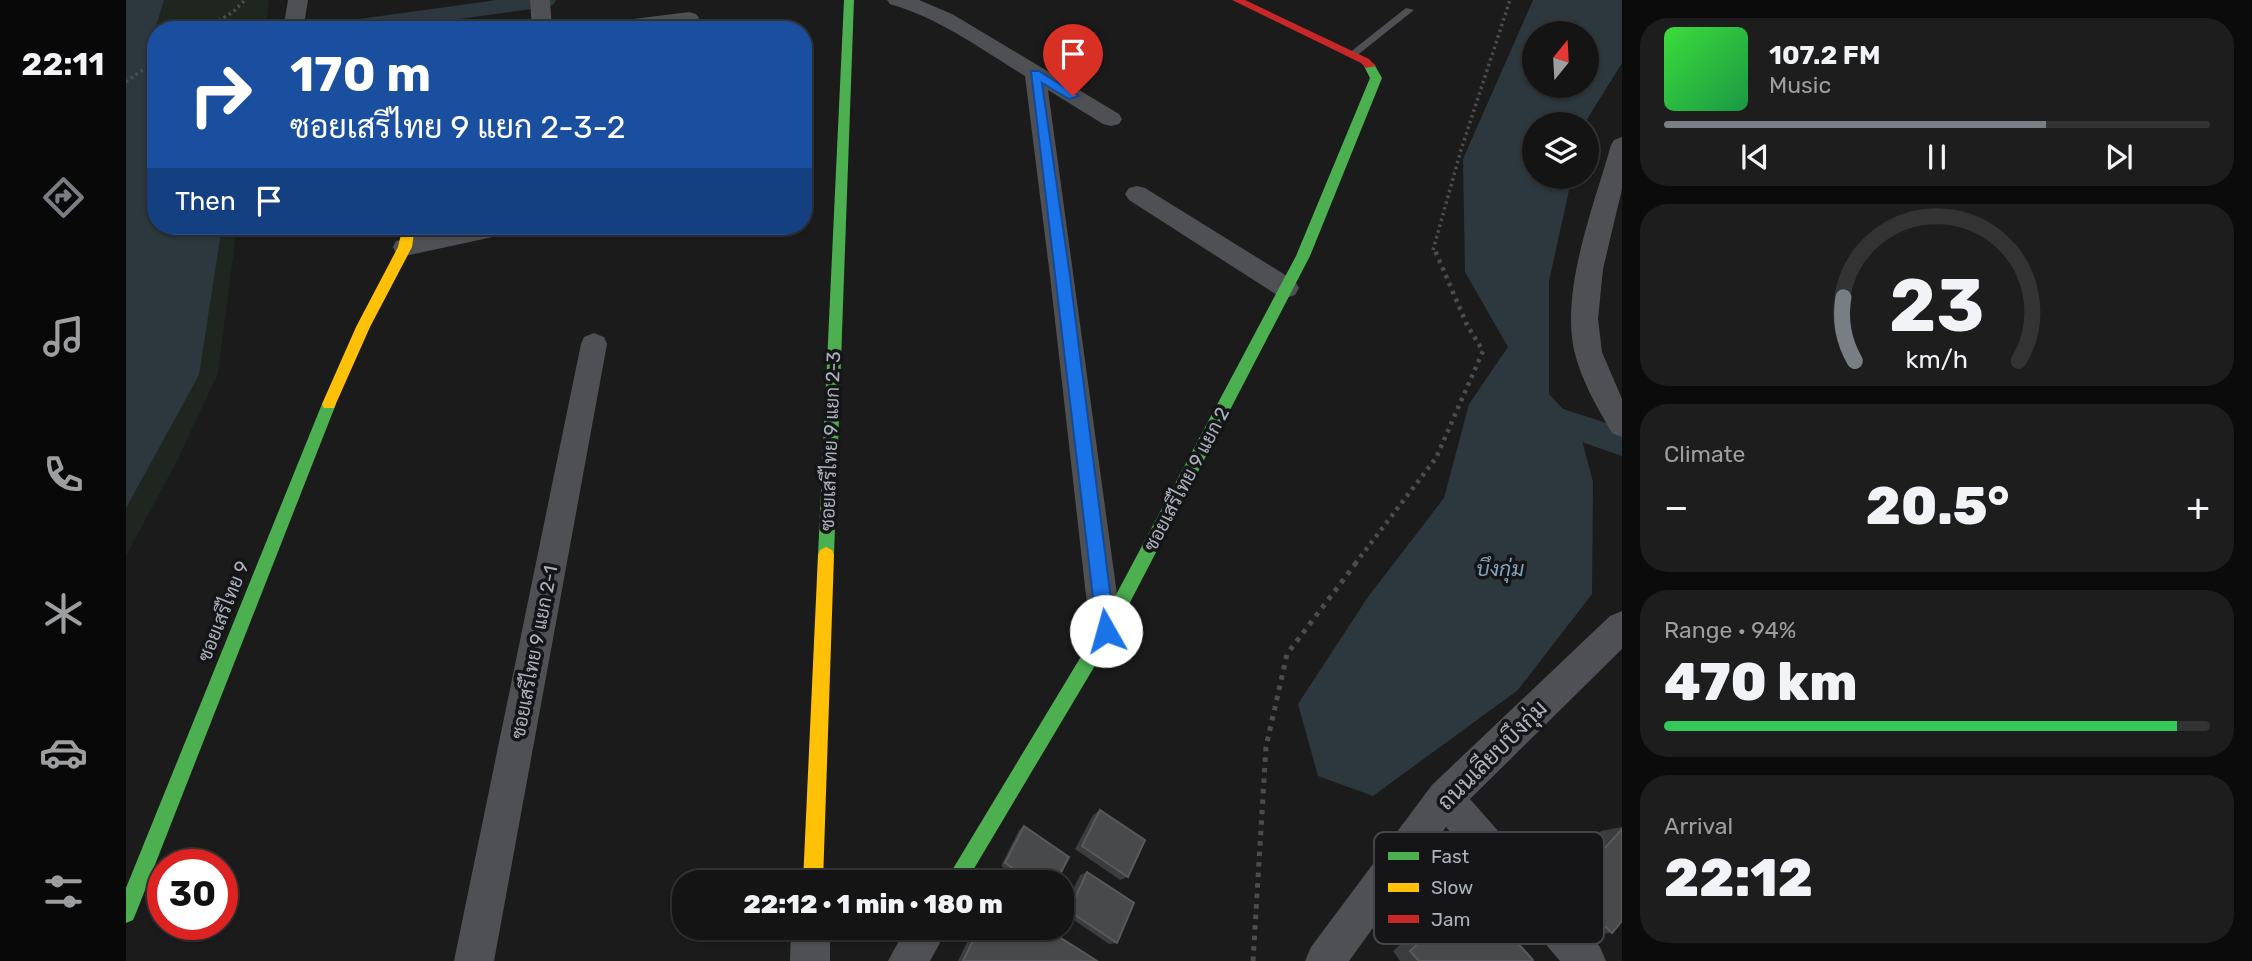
<!DOCTYPE html>
<meta charset="utf-8">
<style>
body{margin:0;font-family:Rubik,Sarabun,sans-serif;background:#1d1d1d;color:#f1f3f6;height:100vh;display:flex;flex-direction:column;font-size:26px;white-space:nowrap}
*{box-sizing:border-box;margin:0}
p{font-size:23px;color:#9d9ea0}
.icon{flex:none;width:38px;height:38px;fill:none;stroke:currentColor;stroke-width:2;stroke-linecap:round;stroke-linejoin:round}
.map{position:relative;flex:1;overflow:hidden}
.side{display:flex;flex-direction:column;gap:18px;padding:18px;background:#0b0b0b;width:630px}
.side>*{flex:none}
.top-card{position:absolute;left:21px;top:21px;width:665px;height:214px;border-radius:28px;box-shadow:0 2px 5px #0004,0 0 0 2px #333334;background:#1a4fa0;color:#fff;overflow:hidden}
.needle{width:46px;rotate:18deg}
.fabs{position:absolute;left:1396px;top:21px;display:grid;gap:14px}
.fabs a{display:grid;place-items:center;width:77px;height:77px;border-radius:50%;background:#141414;box-shadow:0 2px 5px #0004,0 0 0 2px #333334;font-size:35px}
.speed{position:absolute;left:21px;top:849px;display:flex;gap:14px;font-size:35px;font-weight:700;text-align:center}
.speed>*{display:grid;place-content:center;width:91px;height:91px;border-radius:50%;background:#141414;box-shadow:0 2px 5px #0004,0 0 0 2px #333334;line-height:1}
.speed .limit{border:10px solid #d22;background:#fff;color:#111}
.pin{position:absolute;display:grid;place-items:center;width:60px;height:60px;color:#fff;margin:-72px -30px;border-radius:50% 50% 50% 0;rotate:-45deg;box-shadow:0 0 7px #0007}
.pin .icon{rotate:45deg}
.me{position:absolute;width:77px;margin:-38px;rotate:353deg;stroke-linejoin:round;filter:drop-shadow(0 0 5px #0008)}
.turn{display:flex;align-items:center;gap:24px;height:147px;padding:0 28px;font-size:32px}
.turn .icon{width:91px;height:91px;stroke-width:2.5}
.turn b{display:block;font-size:49px;line-height:60px}
.then{display:flex;align-items:center;height:66px;padding:0 28px;background:#0003;gap:14px;font-size:26px}
.big{font-size:52px;font-weight:800;line-height:1.1}
.side .tile{flex:1;display:flex;flex-direction:column;justify-content:center;gap:10px;min-width:0;padding:0 24px;border-radius:28px;background:#1d1d1d}
.side .dial{align-items:center;gap:0}
.dial svg{height:182px;overflow:visible;fill:none;stroke:#333334;stroke-width:7;stroke-linecap:round;text-anchor:middle}
.dial text{fill:#f1f3f6;stroke:none}
.song{display:flex;align-items:center;gap:21px}
.cover{width:84px;height:84px;border-radius:10px;background:linear-gradient(135deg,hsl(120 70% 55%),hsl(140 70% 35%))}
.played{height:7px;border-radius:4px;background:linear-gradient(90deg,#797d84 70%,#333334 70%)}
.keys{display:flex;justify-content:space-around;direction:ltr}
.heat{display:flex;justify-content:space-between;align-items:center;font-size:38px;direction:ltr}
.charge{height:10px;border-radius:5px;background:linear-gradient(90deg,#34c759 94%,#333334 0)}
.trip{position:absolute;left:546px;top:870px;width:402px;height:70px;border-radius:28px;background:#141414;box-shadow:0 2px 5px #0004,0 0 0 2px #333334;font-weight:800;line-height:70px;text-align:center}
main{display:flex;flex:1;min-height:0}
.tab-bar{display:flex;flex-direction:column;width:126px;justify-content:space-around;align-items:center;background:#080808;color:#9d9ea0}
.tab-bar .icon{width:49px;height:49px}
.tab-bar .active{color:#797d84}
.tab-bar b{font-size:32px;color:#f1f3f6}
.map>svg:first-child{display:block}
.green{fill:#1e261f}
.water{fill:#2c383e;fill-rule:evenodd}
.lines{fill:none;stroke-linecap:round;stroke-linejoin:round}
.canal{fill:#2c383e;fill-rule:evenodd}
.path-far2{stroke:#4b4c4f;stroke-width:3.5;stroke-dasharray:2.5 3.5;stroke-linecap:butt}
.path-far1{stroke:#4b4c4f;stroke-width:4.5;stroke-dasharray:3.5 5;stroke-linecap:butt}
.path{stroke:#4b4c4f;stroke-width:5;stroke-dasharray:4.5 6;stroke-linecap:butt}
.lane{fill:#4f5054;fill-rule:evenodd}
.street{fill:#4f5054;fill-rule:evenodd}
.fast{fill:#4caf50;fill-rule:evenodd}
.slow{fill:#ffc107;fill-rule:evenodd}
.jam{fill:#c62828;fill-rule:evenodd}
.wall{fill:#3b3c3d}
.building{fill:#47494a;stroke:#57595c;stroke-width:2}
.route{fill:#1a73e8;stroke:#114b97;stroke-width:2}
.labels{text-anchor:middle;stroke-width:7;stroke-linejoin:round;paint-order:stroke}
.street-label{font-size:19px;fill:#abb2bd;stroke:#151517}
.water-label{font-size:21px;font-style:italic;fill:#80a3ba;stroke:#151517}
.near-street-label{font-size:23px;fill:#abb2bd;stroke:#151517}
.key{fill:#151517;stroke:#424449;stroke-width:2}
.key-label{font-size:19px;fill:#abb2bd}
</style>
<main>
<nav class="tab-bar">
<b>22:11</b>
<svg class="icon active" aria-label="directions" viewBox="0 0 24 24"><path d="M12 3l9 9-9 9-9-9zM9 14v-3h6M13 9l2 2-2 2"/></svg>
<svg class="icon" aria-label="music" viewBox="0 0 24 24"><path d="M9 18V5l10-2v13"/><circle cx="6" cy="18" r="3"/><circle cx="16" cy="16" r="3"/></svg>
<svg class="icon" aria-label="phone" viewBox="0 0 24 24"><path d="M5 4h4l2 5-3 2q2 4 5 5l2-3 5 2v4C11 20 4 13 5 4z"/></svg>
<svg class="icon" aria-label="climate" viewBox="0 0 24 24"><path d="M12 3v18M4 7l16 10M4 17L20 7"/></svg>
<svg class="icon" aria-label="car" viewBox="0 0 24 24"><path d="M5 17H2v-5l4-1 3-4h7l3 4 3 1v5h-3M9 17h6M6 11h13"/><circle cx="7" cy="17" r="2"/><circle cx="17" cy="17" r="2"/></svg>
<svg class="icon" aria-label="filters" viewBox="0 0 24 24"><path d="M4 7h16M4 17h16"/><circle cx="9" cy="7" r="2"/><circle cx="15" cy="17" r="2"/></svg>
</nav>
<div class="map">
<svg width="1496" height="961" viewBox="0 0 1496 961">
<rect width="100%" height="100%" fill="#1b1b1b"/>
<path class="green" d="M0,0H143L139,30H30V226H111L92,373L52,459L0,556Z"/>
<path class="water" d="M0,0H38L22,52L30,54V226H96L73,375L0,508Z
M1407,0H1496V63L1458,124H1409V177H1446L1423,281V394L1452,425L1467,482L1466,594L1392,690L1247,796L1192,776L1172,704L1242,597L1318,498L1343,404L1382,347L1339,272L1337,159ZM1409,33H1461V86H1409Z"/>
<g class="lines">
<path class="canal" d="M371,0H430L427,5L419,7L254,30H193L196,25L204,23Z
M1409,400L1496,428V456L1398,422L1393,413L1398,404Z"/>
<path class="path-far2" d="M77,30L107,12L119,0
M0,82L30,60
M1307,250L1335,150L1384,0"/>
<path class="path-far1" d="M1229,564L1310,458L1357,351L1341,325L1308,248"/>
<path class="path" d="M1127,961L1140,747L1161,654L1230,563"/>
<path class="lane" d="M1280,8L1288,10L1229,57H1223V53Z"/>
<path class="street" d="M162,0H182L177,30H157Z
M404,0H424L426,30H406Z
M761,0H793L826,14L993,114L996,119L993,124L985,126L977,124L922,90L996,631L992,642L980,647L968,642L964,631L924,276L899,76C855,49 813,18 764,4Z
M563,12L570,14L573,18L570,22L518,30H458L468,24Z
M1496,137V189L1477,269L1472,319L1476,352L1496,399V437L1486,433C1471,407 1455,380 1448,350C1435,287 1468,206 1485,145L1488,140Z
M1011,186L1019,188L1169,281L1173,288L1169,295L1160,298L1151,295L1003,200L999,194L1003,188Z
M336,226H388L385,232L376,235L279,256L270,253L267,247L270,241Z
M468,333L478,337L481,344L368,961H328L455,344L458,337Z
M1496,611V649L1344,799L1474,947L1480,961H1434L1320,827L1223,961H1179L1185,947L1306,785L1484,616Z
M665,928H704V961H664Z
M780,928H822L804,961H762Z"/>
<path class="fast" d="M718,0H728L708,555L706,560L700,563L694,560L692,555Z
M1244,63L1248,64L1256,78L1184,256L986,637L840,882H819L974,625L1170,256L1244,78L1238,66Z
M203,398L210,404L10,913L7,920L0,923V888L196,404Z"/>
<path class="slow" d="M277,226H289L286,247L244,327L208,408H198L196,404L230,327L272,247Z
M700,547L706,550L708,555L697,882H677L692,555L694,550Z"/>
<path class="jam" d="M1106,0H1119L1243,59L1250,66L1240,68L1235,63Z"/>
</g>
<path class="wall" d="M974,810L1002,877L994,880L949,849L967,815Z
M898,826L930,882H898L875,866L893,830Z
M1496,827V921L1486,933L1461,934L1419,892L1475,831Z
M961,872L991,943L983,944L936,912L954,875Z
M1347,894L1406,961H1274L1267,951L1328,896Z
M848,928H919L971,961H832Z"/>
<path class="building" d="M974,810L1019,840L1002,877L956,846Z
M898,826L943,857L930,882H907L879,863Z
M1496,829V921L1486,933L1441,890Z
M961,872L1008,903L991,943L943,911Z
M1347,894L1407,960L1406,961H1293L1284,951Z
M853,928H919L971,961H837Z"/>
<path class="route" d="M905,71H913L953,96L943,99L916,83L944,276L989,631L986,636L980,639L974,636L971,631Z"/>
<g class="labels">
<g class="street-label">
<text transform="translate(704 441) rotate(-88)" y="7">ซอยเสรีไทย 9 แยก 2-3</text>
<text transform="translate(1060 479) rotate(-62)" y="7">ซอยเสรีไทย 9 แยก 2</text>
<text transform="translate(97 611) rotate(-68)" y="7">ซอยเสรีไทย 9</text>
<text transform="translate(408 652) rotate(-79)" y="7">ซอยเสรีไทย 9 แยก 2-1</text>
</g>
<g class="water-label">
<text x="1374" y="576">บึงกุ่ม</text>
</g>
<g class="near-street-label">
<text transform="translate(1366 755) rotate(-45)" y="8">ถนนเลียบบึงกุ่ม</text>
</g>
</g>
<rect x="1248" y="832" width="230" height="112" rx="10" class="key"/>
<rect x="1262" y="852" width="31" height="8" fill="#4caf50"/>
<rect x="1262" y="883" width="31" height="9" fill="#ffc107"/>
<rect x="1262" y="915" width="31" height="8" fill="#c62828"/>
<g class="key-label">
<text x="1305" y="863">Fast</text>
<text x="1305" y="894">Slow</text>
<text x="1305" y="926">Jam</text>
</g>
</svg>
<div class="fabs">
<a><svg class="needle" viewBox="-14 -14 28 28"><path d="M0-13l5 13h-10z" fill="#e53935"/><path d="M0 13l5-13h-10z" fill="#9d9ea0"/></svg></a>
<a><svg class="icon" aria-label="layers" viewBox="0 0 24 24"><path d="M12 4l9 5-9 5-9-5zM3 14l9 5 9-5"/></svg></a>
</div>
<div class="speed"><div class="limit">30</div></div>
<div class="pin" style="left:947px;top:96px;background:#d93025"><svg class="icon" aria-label="arrive" viewBox="0 0 24 24"><path d="M6 21V4h12l-3 4 3 4H6"/></svg></div>
<svg class="me" style="left:980px;top:631px" viewBox="-20 -20 40 40"><circle r="19" fill="#fff"/><path d="M0-13L10 11 0 6-10 11z" fill="#1a73e8"/></svg>
<div class="trip">22:12 · 1 min · 180 m</div>
<div class="top-card">
<div class="turn"><svg class="icon" aria-label="right" viewBox="0 0 24 24"><path d="M7 20v-9h11M14 6l5 5-5 5"/></svg><div><b>170 m</b>ซอยเสรีไทย 9 แยก 2-3-2</div></div>
<div class="then">Then<svg class="icon" aria-label="arrive" viewBox="0 0 24 24"><path d="M6 21V4h12l-3 4 3 4H6"/></svg></div>
</div>
</div>
<section class="side">
<div class="tile">
<div class="song"><i class="cover"></i><div><b>107.2 FM</b><p>Music</p></div></div>
<div class="played"></div>
<div class="keys"><svg class="icon" aria-label="previous" viewBox="0 0 24 24"><path d="M18 5L8 12l10 7zM5 5v14"/></svg><svg class="icon" aria-label="pause" viewBox="0 0 24 24"><path d="M8 5v14M16 5v14"/></svg><svg class="icon" aria-label="next" viewBox="0 0 24 24"><path d="M6 5l10 7-10 7zM19 5v14"/></svg></div>
</div>
<div class="tile dial"><svg viewBox="0 0 100 80">
<path d="M14 69A42 42 0 1 1 86 69"/>
<path d="M14 69A42 42 0 0 1 9 41" stroke="#797d84"/>
<text x="50" y="56" font-size="32" font-weight="700">23</text>
<text x="50" y="72" font-size="11">km/h</text>
</svg></div>
<div class="tile"><p>Climate</p>
<div class="heat"><a>−</a><b class="big">20.5°</b><a>+</a></div>
</div>
<div class="tile"><p>Range · 94%</p><b class="big">470 km</b><div class="charge"></div></div>
<div class="tile"><p>Arrival</p><b class="big">22:12</b></div>
</section>
</main>
